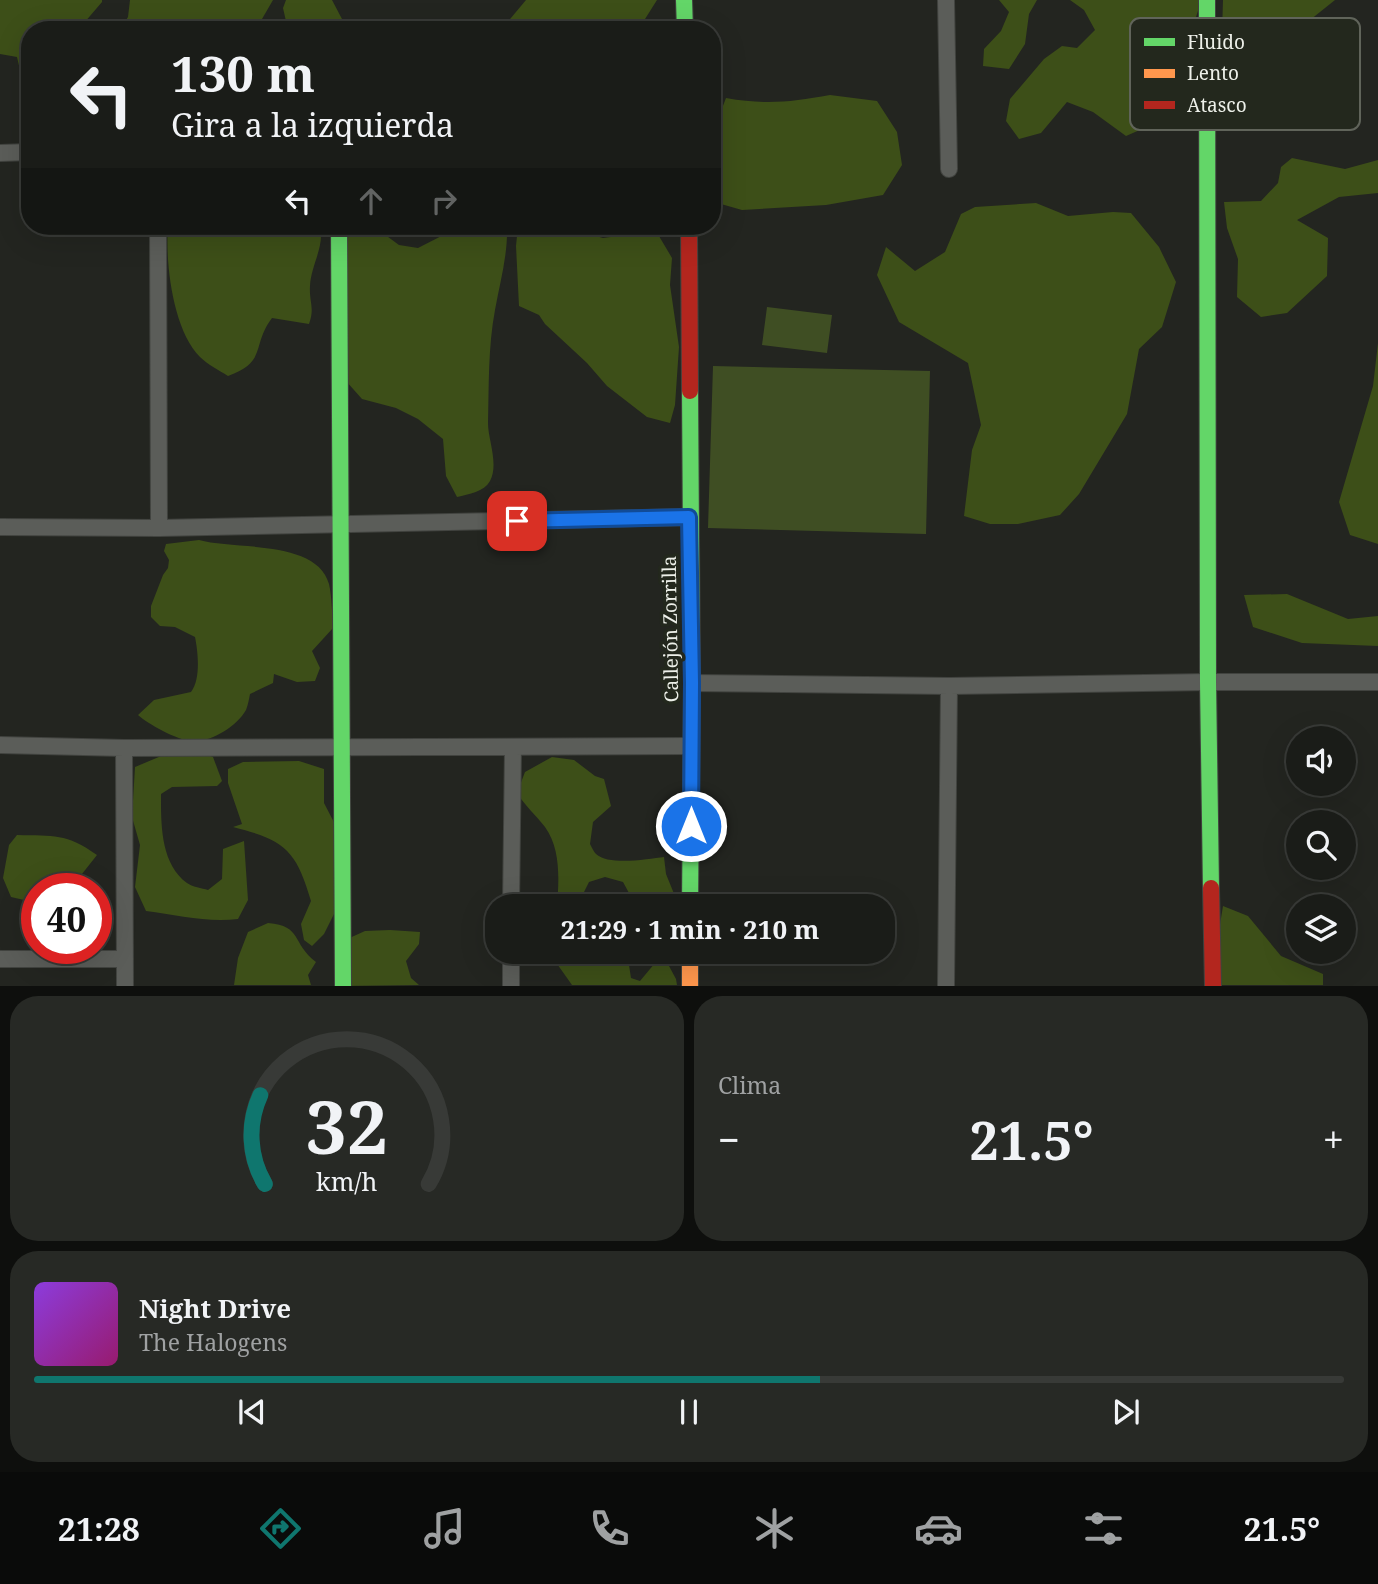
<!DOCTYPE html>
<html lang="es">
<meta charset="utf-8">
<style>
body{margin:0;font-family:"Noto Serif",serif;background:#272925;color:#f1f3f6;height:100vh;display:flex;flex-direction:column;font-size:26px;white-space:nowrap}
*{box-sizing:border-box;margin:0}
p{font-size:23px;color:#9fa1a2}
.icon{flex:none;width:38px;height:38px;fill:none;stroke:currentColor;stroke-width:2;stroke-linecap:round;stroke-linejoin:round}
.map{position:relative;height:986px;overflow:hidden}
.details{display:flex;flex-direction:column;gap:10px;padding:10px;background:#0e0f0d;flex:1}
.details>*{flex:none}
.banner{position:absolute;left:21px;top:21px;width:700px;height:214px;border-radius:28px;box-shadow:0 7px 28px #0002,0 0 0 2px #383a37;background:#1a1c18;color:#f1f3f6;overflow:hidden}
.tools{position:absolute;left:1286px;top:726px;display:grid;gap:14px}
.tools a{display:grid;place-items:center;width:70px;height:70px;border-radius:50%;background:#1a1c18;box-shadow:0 7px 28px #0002,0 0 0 2px #383a37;font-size:35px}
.speed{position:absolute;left:21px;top:873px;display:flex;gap:14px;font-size:35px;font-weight:700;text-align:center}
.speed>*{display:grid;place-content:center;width:91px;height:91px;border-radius:50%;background:#1a1c18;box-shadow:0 7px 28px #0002,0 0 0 2px #383a37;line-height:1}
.speed .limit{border:10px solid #d22;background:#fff;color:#111}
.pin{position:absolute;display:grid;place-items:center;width:60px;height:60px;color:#fff;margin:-30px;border-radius:14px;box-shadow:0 4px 10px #0006}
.me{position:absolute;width:77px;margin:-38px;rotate:0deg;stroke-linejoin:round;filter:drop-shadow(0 0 5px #0008)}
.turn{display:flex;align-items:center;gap:24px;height:147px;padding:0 35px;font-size:32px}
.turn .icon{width:91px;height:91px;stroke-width:2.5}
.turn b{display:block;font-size:49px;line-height:60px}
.lanes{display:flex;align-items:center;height:66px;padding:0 35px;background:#0003;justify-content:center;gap:35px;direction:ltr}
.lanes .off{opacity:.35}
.big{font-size:52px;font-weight:700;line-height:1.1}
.details .widget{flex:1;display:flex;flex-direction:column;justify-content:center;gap:10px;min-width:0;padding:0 24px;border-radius:28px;background:#272925}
.details .dial{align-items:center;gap:0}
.dial svg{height:182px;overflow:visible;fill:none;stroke:#383a37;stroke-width:7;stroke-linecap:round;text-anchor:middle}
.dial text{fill:#f1f3f6;stroke:none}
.song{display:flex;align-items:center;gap:21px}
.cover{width:84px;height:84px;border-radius:10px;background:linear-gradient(135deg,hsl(270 70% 55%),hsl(320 70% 35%))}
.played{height:7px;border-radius:4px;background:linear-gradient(90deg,#0f766e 60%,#383a37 60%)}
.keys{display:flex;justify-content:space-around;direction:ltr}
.heat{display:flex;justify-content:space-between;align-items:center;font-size:38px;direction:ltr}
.details .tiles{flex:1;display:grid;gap:10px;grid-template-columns:1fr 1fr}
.widget:last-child{grid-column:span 2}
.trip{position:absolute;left:485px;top:894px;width:410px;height:70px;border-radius:28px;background:#1a1c18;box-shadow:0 7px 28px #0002,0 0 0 2px #383a37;font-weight:700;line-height:70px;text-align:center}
.tabs{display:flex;height:112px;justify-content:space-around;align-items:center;background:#0a0b0a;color:#9fa1a2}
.tabs .icon{width:49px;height:49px}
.tabs .selected{color:#0f766e}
.tabs b{font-size:32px;color:#f1f3f6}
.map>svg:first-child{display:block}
.green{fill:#3f4e23}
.forest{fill:#3d4f18}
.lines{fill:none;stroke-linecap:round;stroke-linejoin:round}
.street-casing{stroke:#41433f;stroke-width:18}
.fast-casing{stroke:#41433f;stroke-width:18}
.slow-casing{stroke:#41433f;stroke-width:18}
.jam-casing{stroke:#41433f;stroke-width:18}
.street{stroke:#5b5d59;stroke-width:16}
.fast{stroke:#63d668;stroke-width:16}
.slow{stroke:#ff974d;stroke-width:16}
.jam{stroke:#b3261e;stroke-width:16}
.route-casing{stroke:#114b97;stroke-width:18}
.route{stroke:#1a73e8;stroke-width:12}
.labels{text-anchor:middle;stroke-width:7;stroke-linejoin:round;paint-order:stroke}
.street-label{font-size:19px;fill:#edf0e9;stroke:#23281d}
.key{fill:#23281d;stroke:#60645a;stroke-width:2}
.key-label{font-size:19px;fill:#edf0e9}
</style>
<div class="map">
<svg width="1378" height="986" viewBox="0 0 1378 986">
<rect width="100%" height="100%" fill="#232520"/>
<path class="green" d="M767,307L832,315L827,353L762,345Z
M713,366L930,371L926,534L708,528Z"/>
<path class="forest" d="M0,0H102V2L78,30H30V72L20,70L17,57L0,54Z
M130,0H273L262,19L266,30H120L128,17Z
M286,0H332L342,19L341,30H288L283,8Z
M526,0H657L640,27L613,30H501Z
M999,0H1037L1029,14L1025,44L1009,69L983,66L984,49L1001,31L1009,12Z
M1070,0H1202C1193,24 1190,31 1206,53L1189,90L1174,85L1151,99L1142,129L1126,136L1093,112L1067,102L1041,133L1019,139L1006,121L1010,99L1044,59L1062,46L1077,48L1095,30L1084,10Z
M1223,0H1335L1310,20L1266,76L1235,62L1222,33Z
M830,95L877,101L897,132L902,165L883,195L826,205L742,210L721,204L712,161L713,132L726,98C765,105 792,102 830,95Z
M1292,158L1345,169L1378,160V193L1339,197L1297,220L1328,238L1327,276L1287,313L1261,317L1237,297L1238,259L1227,228L1224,202L1261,201L1278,183L1281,167Z
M1036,203L1068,216L1113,212L1131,213L1159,247L1176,282L1162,327L1139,349L1127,414L1079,494L1060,515L1018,524H990L964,516L972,450L981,425L968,363L899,322L877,275L886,247L915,271L945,252L961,214L975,207Z
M168,226H320C325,246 311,265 310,286C309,302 315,308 309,324L272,318C251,346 268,361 228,376C219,370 208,365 200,357C173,330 165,263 168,226Z
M342,226H379L380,231L399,245L418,248L461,226H507C508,255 500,282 495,310C488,347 489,386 488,423C488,440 499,464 490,481C484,492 469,494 457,497L446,476L443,439L418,419L396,408L362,399L346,381Z
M518,226H561L603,238L656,231L672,258L670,285L679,347L675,405L670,423L647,417L607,386L587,363L545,324L539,315L519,306L516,246Z
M1378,343V544L1350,535L1339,502L1373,386Z
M199,540C233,550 317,539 329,584C332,597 332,614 333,628L312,651L320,668L315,681L297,682L274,674L273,683L250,694C249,699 248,705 246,710C237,726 211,743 191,741C177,740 148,724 138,715L154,700L191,692C201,679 198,652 195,637L175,627L160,626L151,617V606L163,575L168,568L169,560L164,551L166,544Z
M1287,594L1348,619L1378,616V646L1302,643L1253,627L1244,595Z
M185,746L213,757L222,781L217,786L172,787L161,794C161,823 160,863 187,883C192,887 202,888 208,890L222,879L223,849L244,841L248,900L238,919C208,923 177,915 146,911L135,887L140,845L132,817L135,767Z
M552,757L574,760L595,776L604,779L611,806L593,822L590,844C592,848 594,852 596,854C609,866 648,859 664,857L666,874L679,906H626L629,893L623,882L605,877L589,882L580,900V906H557C559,880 561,849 545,827C536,815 525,806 517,793L525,772Z
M299,761L324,769V803L338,830L337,908L324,934L312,946L304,940L301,924L311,901C296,849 284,840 233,827L242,824L228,783V769L243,762Z
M17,835C54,836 66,833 97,855L82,874L66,878L58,889H37V903L11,897L3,878L9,845Z
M1223,906L1248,916L1281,956L1323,974V985H1210Z
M268,923C303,926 291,943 316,962L308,975L311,985H234L238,958L248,932Z
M390,930L420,932L419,944L406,961L411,978L419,985L340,986L345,940L365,931Z
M555,952H584L586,956L606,963L629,965L631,978L640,981L655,963L669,966L676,979L677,985H572L555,961Z"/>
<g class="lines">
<g class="street-casing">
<path id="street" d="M946,0L949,169
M0,153L30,152
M158,226L159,528
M0,527L159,528L689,517
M692,683L949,686L1208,682H1378
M0,745L124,748L691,746
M124,748L125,986
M511,906L513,747
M0,959H125
M511,986V952
M946,986L949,686"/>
</g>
<g class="fast-casing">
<path id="fast" d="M684,0L685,30
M1207,0L1208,682L1211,888
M339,226L343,986
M690,906L692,683L690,391"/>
</g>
<g class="slow-casing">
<path id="slow" d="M690,952V986"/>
</g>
<g class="jam-casing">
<path id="jam" d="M689,226L690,391
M1211,888L1213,986"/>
</g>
<use href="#street" class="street"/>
<use href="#fast" class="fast"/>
<use href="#slow" class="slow"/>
<use href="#jam" class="jam"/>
</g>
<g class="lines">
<g class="route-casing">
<path id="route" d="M517,521L689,517L692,683L691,826"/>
</g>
<use href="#route" class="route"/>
</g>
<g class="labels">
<g class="street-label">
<text transform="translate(670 629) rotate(-91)" y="7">Callejón Zorrilla</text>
</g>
</g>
<rect x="1130" y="18" width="230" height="112" rx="10" class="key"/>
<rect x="1144" y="38" width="31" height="8" fill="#63d668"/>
<rect x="1144" y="69" width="31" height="9" fill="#ff974d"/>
<rect x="1144" y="101" width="31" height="8" fill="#b3261e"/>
<g class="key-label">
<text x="1187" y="49">Fluido</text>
<text x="1187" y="80">Lento</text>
<text x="1187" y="112">Atasco</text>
</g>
</svg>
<div class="tools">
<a><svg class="icon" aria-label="sound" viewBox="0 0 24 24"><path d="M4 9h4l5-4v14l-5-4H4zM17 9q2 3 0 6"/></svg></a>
<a><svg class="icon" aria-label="search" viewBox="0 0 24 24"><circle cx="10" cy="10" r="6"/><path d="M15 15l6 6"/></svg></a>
<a><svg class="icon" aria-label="layers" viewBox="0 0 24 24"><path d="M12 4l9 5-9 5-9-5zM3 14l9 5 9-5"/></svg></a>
</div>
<div class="speed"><div class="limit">40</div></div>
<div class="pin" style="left:517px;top:521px;background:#d93025"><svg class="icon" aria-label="arrive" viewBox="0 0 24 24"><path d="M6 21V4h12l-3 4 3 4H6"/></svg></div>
<svg class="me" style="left:691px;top:826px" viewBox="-20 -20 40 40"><circle r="17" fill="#1a73e8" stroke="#fff" stroke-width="3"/><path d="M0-11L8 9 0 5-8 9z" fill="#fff"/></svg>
<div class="trip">21:29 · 1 min · 210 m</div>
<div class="banner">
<div class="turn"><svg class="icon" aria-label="left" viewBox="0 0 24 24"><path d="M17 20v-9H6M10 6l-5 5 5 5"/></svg><div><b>130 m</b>Gira a la izquierda</div></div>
<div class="lanes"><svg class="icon" aria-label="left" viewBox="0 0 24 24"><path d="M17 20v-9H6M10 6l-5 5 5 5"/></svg><svg class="icon off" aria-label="ahead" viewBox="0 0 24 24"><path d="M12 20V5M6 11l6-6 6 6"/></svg><svg class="icon off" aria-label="right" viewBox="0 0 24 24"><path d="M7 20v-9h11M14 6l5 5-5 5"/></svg></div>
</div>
</div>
<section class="details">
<div class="tiles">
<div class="widget dial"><svg viewBox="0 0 100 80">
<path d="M14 69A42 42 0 1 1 86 69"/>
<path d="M14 69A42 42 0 0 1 12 30" stroke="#0f766e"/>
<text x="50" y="56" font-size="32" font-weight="700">32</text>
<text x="50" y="72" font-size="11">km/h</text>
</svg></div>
<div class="widget"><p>Clima</p>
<div class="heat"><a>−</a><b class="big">21.5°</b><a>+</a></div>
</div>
<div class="widget">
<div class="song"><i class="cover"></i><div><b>Night Drive</b><p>The Halogens</p></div></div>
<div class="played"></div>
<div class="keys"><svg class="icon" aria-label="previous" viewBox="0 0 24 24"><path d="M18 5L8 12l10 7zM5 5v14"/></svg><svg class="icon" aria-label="pause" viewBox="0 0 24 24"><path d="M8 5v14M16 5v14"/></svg><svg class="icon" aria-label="next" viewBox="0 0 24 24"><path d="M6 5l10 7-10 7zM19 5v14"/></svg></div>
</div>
</div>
</section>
<nav class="tabs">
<b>21:28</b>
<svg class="icon selected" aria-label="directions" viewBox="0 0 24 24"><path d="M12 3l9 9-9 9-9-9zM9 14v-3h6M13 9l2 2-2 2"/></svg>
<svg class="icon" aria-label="music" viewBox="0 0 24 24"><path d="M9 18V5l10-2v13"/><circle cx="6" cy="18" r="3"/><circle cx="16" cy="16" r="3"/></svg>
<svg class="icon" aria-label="phone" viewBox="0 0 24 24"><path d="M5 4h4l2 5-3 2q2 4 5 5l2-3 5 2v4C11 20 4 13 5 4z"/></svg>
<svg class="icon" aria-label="climate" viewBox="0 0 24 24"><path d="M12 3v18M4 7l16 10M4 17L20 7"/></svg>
<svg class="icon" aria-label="car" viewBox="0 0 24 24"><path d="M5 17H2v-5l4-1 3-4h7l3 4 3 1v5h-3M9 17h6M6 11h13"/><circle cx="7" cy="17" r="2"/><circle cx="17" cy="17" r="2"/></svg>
<svg class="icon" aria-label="filters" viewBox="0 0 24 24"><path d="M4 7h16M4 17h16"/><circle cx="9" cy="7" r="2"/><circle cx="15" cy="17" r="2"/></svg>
<b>21.5°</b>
</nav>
